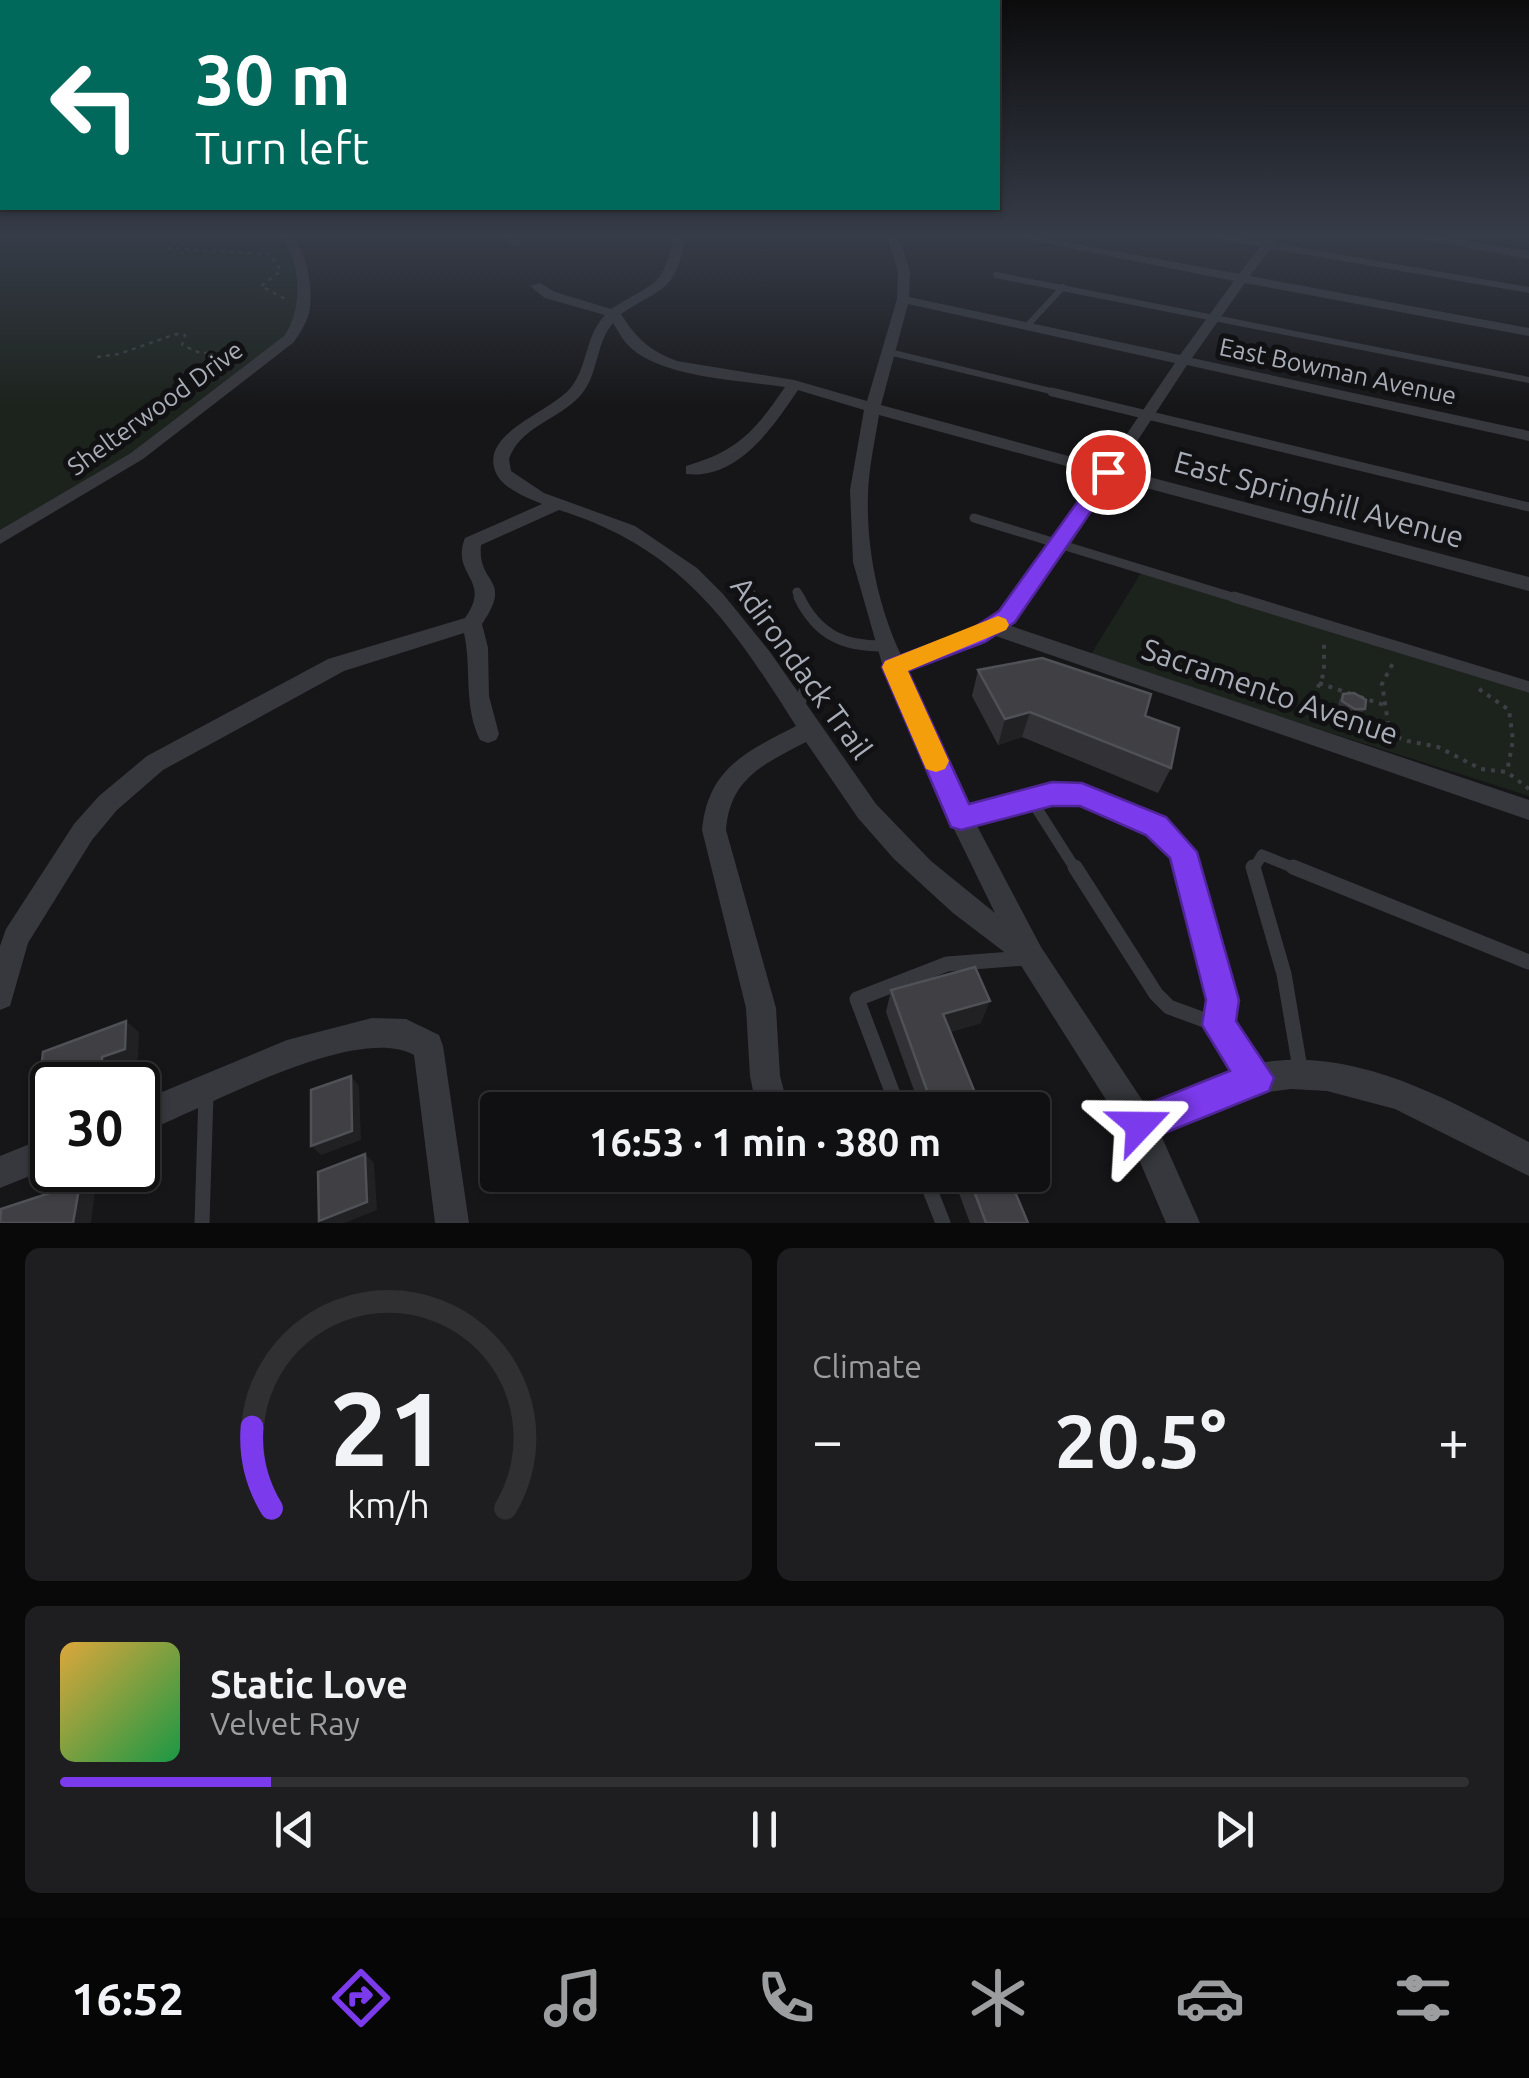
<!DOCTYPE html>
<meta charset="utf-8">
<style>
body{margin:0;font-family:Ubuntu,sans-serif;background:#1e1e20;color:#f1f3f6;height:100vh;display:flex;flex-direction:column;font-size:38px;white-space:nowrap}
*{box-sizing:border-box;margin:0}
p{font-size:32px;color:#9c9d9f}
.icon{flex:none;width:55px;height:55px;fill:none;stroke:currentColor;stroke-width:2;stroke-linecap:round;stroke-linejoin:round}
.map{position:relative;height:1223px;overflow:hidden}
.sheet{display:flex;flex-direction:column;gap:25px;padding:25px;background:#09090a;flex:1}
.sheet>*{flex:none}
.guide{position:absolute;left:0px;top:0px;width:1000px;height:210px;box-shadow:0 2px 8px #0004,0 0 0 2px #303032;background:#00695c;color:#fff;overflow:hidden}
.speed{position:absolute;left:30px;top:1062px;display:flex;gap:20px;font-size:50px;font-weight:700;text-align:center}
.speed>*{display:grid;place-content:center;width:130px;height:130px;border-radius:50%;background:#101012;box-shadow:0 2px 8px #0004,0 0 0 2px #303032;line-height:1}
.speed .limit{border:5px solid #111;border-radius:15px;background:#fff;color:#111}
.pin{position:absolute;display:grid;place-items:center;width:85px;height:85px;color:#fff;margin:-42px;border:5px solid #fff;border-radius:50%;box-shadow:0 2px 10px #0007}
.me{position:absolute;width:110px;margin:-55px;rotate:67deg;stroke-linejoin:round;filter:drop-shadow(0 0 8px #0008)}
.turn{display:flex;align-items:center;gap:35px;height:210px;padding:0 30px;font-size:45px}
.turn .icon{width:130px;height:130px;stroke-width:2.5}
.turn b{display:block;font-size:70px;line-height:85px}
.big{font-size:75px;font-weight:700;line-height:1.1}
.sheet .card{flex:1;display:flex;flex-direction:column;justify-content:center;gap:15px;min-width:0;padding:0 35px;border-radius:15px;background:#1e1e20}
.sheet .dial{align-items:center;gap:0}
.dial svg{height:260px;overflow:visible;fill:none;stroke:#303032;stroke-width:7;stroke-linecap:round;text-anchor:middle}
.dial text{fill:#f1f3f6;stroke:none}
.song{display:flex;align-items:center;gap:30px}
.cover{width:120px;height:120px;border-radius:15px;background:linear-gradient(135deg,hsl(40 70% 55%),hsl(140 70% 35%))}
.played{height:10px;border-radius:5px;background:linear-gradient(90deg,#7c3aed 15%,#303032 15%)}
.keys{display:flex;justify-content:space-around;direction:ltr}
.heat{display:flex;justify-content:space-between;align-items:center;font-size:55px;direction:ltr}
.sheet .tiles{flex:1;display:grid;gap:25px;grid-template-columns:1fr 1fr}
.card:last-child{grid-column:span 2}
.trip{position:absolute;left:480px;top:1092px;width:570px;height:100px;border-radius:10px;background:#101012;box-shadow:0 2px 8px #0004,0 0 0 2px #303032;font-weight:700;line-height:100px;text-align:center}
.menu{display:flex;height:160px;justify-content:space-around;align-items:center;background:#060607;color:#9c9d9f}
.menu .icon{width:70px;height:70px}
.menu .on{color:#7c3aed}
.menu b{font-size:45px;color:#f1f3f6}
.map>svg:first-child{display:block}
.green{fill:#1c231d}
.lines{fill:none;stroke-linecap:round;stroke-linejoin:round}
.path-far1{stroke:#3d3f44;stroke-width:2.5;stroke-dasharray:4 5;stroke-linecap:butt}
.path{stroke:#3d3f44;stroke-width:4;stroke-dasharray:4 6;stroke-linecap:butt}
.service-far3{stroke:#37383d;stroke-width:6}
.service-far2{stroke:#37383d;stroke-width:9}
.service-far1{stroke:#37383d;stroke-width:11}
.service{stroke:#37383d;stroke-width:15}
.minor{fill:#37383d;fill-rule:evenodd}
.wall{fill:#323236}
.shaded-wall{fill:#212124}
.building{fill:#3f3f44;stroke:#4f5156;stroke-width:2.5}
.route{fill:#7c3aed;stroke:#51269a;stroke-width:2.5}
.slow{fill:#f59e0b}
.labels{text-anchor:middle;stroke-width:10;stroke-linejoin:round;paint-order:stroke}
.far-street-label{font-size:25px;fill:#a8adb8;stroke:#111113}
.street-label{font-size:30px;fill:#a8adb8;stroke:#111113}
</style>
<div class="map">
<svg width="1529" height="1223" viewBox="0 0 1529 1223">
<rect width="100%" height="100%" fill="#161618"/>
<path class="green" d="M0,236H308L293,243L302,323L206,406L0,538Z
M1141,573L1529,692V796L1090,656Z"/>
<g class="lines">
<path class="path-far1" d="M167,248L270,254L281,271L261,286L287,300
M97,357L119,354L176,334L185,335L182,345L200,353H246"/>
<path class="path" d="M1319,683L1351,694
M1479,689L1509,710L1513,740L1507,772
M1360,697L1384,705
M1303,705L1408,741L1438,747L1481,769L1507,772L1529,789
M1310,706L1324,673V639
M1390,735L1382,684L1394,661"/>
<path class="service-far3" d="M1215,236L1529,290
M996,275L1529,380
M1027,326L1063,287
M889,352L1063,394"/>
<path class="service-far2" d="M1052,392L1529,507
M974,518L1242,600
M748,587L754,600
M797,592L801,600"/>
<path class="service-far1" d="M753,597L805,688L799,707
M799,597C818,636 845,647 886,646
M1234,597L1529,687
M1032,801L1076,870
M963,818C995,810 1028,796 1062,793C1106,790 1176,827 1188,870
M1253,870L1262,855L1299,870"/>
<path class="service" d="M1075,867L1156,994L1169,1007L1218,1025L1253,1074
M1188,867L1215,961L1218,1025
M1253,867L1284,974L1301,1074
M1293,867L1529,962
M899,1110L857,999L947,964L1025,958
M924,1175L943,1223
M202,1223L206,1094"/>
<path class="minor" d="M280,236H293C307,252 314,292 309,313C306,324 300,333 294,342L143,459L0,544V530L131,453L284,336C303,310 302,261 280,236Z
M503,236H515L522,245L512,247Z
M673,236H685C676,293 663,286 621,314C636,338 650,351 677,361L794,380L867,401L897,299L898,272L887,236H899L910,272L909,297L1180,355L1234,281L1009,236H1034L1239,274L1268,236H1280L1250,276L1529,328V336L1245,283L1192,358L1529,431V441L1187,365L1119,469L1529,577V591L1113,479L1068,548L1008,625L1529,800V820L993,635L907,670L975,822L1041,947L1146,1106C1181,1091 1216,1071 1254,1064C1352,1044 1445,1098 1529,1142V1176L1395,1109L1327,1091L1291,1089L1254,1094L1216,1107L1160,1133L1200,1223H1166L1129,1136L1020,964L953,913L894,859L858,818L806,742C764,764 730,778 726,830L776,1008L780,1076L789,1110H757L750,1076L746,1008L702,830C708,768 746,752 796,726C731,623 681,548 559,510L481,545C477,586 514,577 482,624L488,648L489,696L499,734L496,740L488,743L480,740C463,705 472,669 464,633L344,671L163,770L117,810L92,840L28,943L10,1006L0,1010V946L6,929L74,824L99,796L147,756L328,659L465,618C493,579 450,576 465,538L542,504C525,497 498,487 494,467C485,430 554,411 572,386C588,365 585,336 605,315L545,298L530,286L540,283L555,292L611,309C652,282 664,290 673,236ZM908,304L1175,363L1105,466L881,405ZM613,323C617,329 621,337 626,343C656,378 741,380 785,387C755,431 738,451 686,466V474C738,480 773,427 798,390L864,410L850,490L853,562L883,667L953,827L995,913L931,861L876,804L770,652L723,594L697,568L635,526L544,493L511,471L509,459C520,427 558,420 580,396C599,375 595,344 613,323ZM879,415L1099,475L1000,611L970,630L940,639L901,655C878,606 866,548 868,493C869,467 875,440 879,415Z
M1405,236H1433L1529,251V259Z
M372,1018L406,1019L439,1035L443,1046L469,1223H435L414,1055C354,1022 199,1112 138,1134V1102L287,1040Z
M52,1135V1167L0,1188V1156Z"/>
</g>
<path class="wall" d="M978,670L1145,716L1171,768L1158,793L1022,737L998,745L972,696Z
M1343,694L1365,709L1360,715L1350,716L1338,707L1339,700Z
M891,990L981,1023L950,1032L982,1110H921L886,1012Z
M944,1175H1008L1028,1223H970L953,1177L945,1179Z"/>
<path class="shaded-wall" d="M1030,712L1022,737L998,745L1005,719Z
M990,1001L981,1023L936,1036L943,1014Z
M126,1021L139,1032L138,1059L116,1067V1074L88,1085H52V1096L39,1088L102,1057Z
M351,1076L359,1086L361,1140L321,1155L311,1146Z
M365,1154L374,1163L377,1210L344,1223H322L319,1221Z
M80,1183L95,1191L91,1223H73Z"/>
<path class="building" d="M1042,658L1151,694L1145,716L1179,728L1171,768L1030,712L1005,719L978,670Z
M1354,693L1366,700L1365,709H1355L1342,701L1343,694Z
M975,967L990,1001L943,1014L982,1110H934L891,990Z
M126,1021L125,1049L102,1057V1064L39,1088L43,1052Z
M351,1076L352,1131L311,1146V1090Z
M365,1154L367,1202L319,1221L318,1172Z
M968,1175H1008L1028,1223H986Z
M80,1183L73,1223H0L1,1209Z"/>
<linearGradient id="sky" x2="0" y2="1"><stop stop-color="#0c0c0d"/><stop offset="0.58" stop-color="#363c48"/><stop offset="1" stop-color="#363c48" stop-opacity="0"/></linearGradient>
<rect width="1529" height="407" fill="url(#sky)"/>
<path class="route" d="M1108,467L1118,472L1015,622L985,642L908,671L969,804L1052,782L1082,783L1166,817L1197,852L1239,1000L1236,1021L1274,1078L1269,1091L1140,1143L1127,1138L1121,1125L1127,1112L1230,1071L1202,1025L1206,1000L1170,858L1146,835L1080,806H1052L961,830L951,827L882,667L885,661L970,630L999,611L1102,468Z"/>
<path class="slow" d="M998,616L1006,619L1009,625L1006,630L908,671L949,761L945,769L936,772L926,769L882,667L885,661Z"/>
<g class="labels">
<g class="far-street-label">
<text transform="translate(1338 371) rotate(12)" y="9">East Bowman Avenue</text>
<text transform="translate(155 408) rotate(-36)" y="9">Shelterwood Drive</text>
</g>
<g class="street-label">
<text transform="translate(1319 500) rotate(15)" y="10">East Springhill Avenue</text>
<text transform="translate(801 668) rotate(54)" y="10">Adirondack Trail</text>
<text transform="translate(1270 692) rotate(19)" y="10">Sacramento Avenue</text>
</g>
</g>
</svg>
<div class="speed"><div class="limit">30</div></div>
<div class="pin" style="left:1108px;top:472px;background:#d93025"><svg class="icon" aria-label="arrive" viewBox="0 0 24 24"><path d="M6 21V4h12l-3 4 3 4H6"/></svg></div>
<svg class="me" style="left:1140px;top:1125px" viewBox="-20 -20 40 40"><path d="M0-17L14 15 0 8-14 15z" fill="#7c3aed" stroke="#fff" stroke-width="4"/></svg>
<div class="trip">16:53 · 1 min · 380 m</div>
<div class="guide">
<div class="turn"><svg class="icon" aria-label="left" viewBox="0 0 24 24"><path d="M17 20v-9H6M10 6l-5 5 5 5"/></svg><div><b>30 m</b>Turn left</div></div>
</div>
</div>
<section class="sheet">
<div class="tiles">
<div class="card dial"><svg viewBox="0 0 100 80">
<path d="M14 69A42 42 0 1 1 86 69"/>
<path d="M14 69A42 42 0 0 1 8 44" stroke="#7c3aed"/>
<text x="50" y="56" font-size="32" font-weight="700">21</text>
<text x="50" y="72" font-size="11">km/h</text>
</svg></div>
<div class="card"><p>Climate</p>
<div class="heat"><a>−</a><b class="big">20.5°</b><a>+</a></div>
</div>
<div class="card">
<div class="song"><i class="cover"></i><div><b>Static Love</b><p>Velvet Ray</p></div></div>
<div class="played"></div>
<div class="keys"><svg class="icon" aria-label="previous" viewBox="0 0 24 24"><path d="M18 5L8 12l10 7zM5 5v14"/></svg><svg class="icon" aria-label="pause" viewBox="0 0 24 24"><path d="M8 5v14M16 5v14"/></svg><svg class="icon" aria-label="next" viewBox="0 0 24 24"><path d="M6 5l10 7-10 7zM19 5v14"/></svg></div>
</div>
</div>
</section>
<nav class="menu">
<b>16:52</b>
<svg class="icon on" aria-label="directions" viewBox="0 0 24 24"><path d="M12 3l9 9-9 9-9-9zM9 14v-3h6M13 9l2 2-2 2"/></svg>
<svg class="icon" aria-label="music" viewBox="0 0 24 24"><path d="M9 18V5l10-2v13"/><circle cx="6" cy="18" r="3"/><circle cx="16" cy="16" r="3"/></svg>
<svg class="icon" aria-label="phone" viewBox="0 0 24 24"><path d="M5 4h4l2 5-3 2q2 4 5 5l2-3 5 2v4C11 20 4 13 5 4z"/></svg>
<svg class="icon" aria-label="climate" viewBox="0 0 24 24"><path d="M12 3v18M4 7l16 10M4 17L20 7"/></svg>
<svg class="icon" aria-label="car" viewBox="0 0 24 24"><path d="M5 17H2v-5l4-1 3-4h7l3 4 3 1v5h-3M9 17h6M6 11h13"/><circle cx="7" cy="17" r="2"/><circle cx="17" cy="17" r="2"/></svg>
<svg class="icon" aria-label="filters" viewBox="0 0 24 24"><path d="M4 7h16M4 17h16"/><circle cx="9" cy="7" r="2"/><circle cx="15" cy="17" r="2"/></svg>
</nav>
